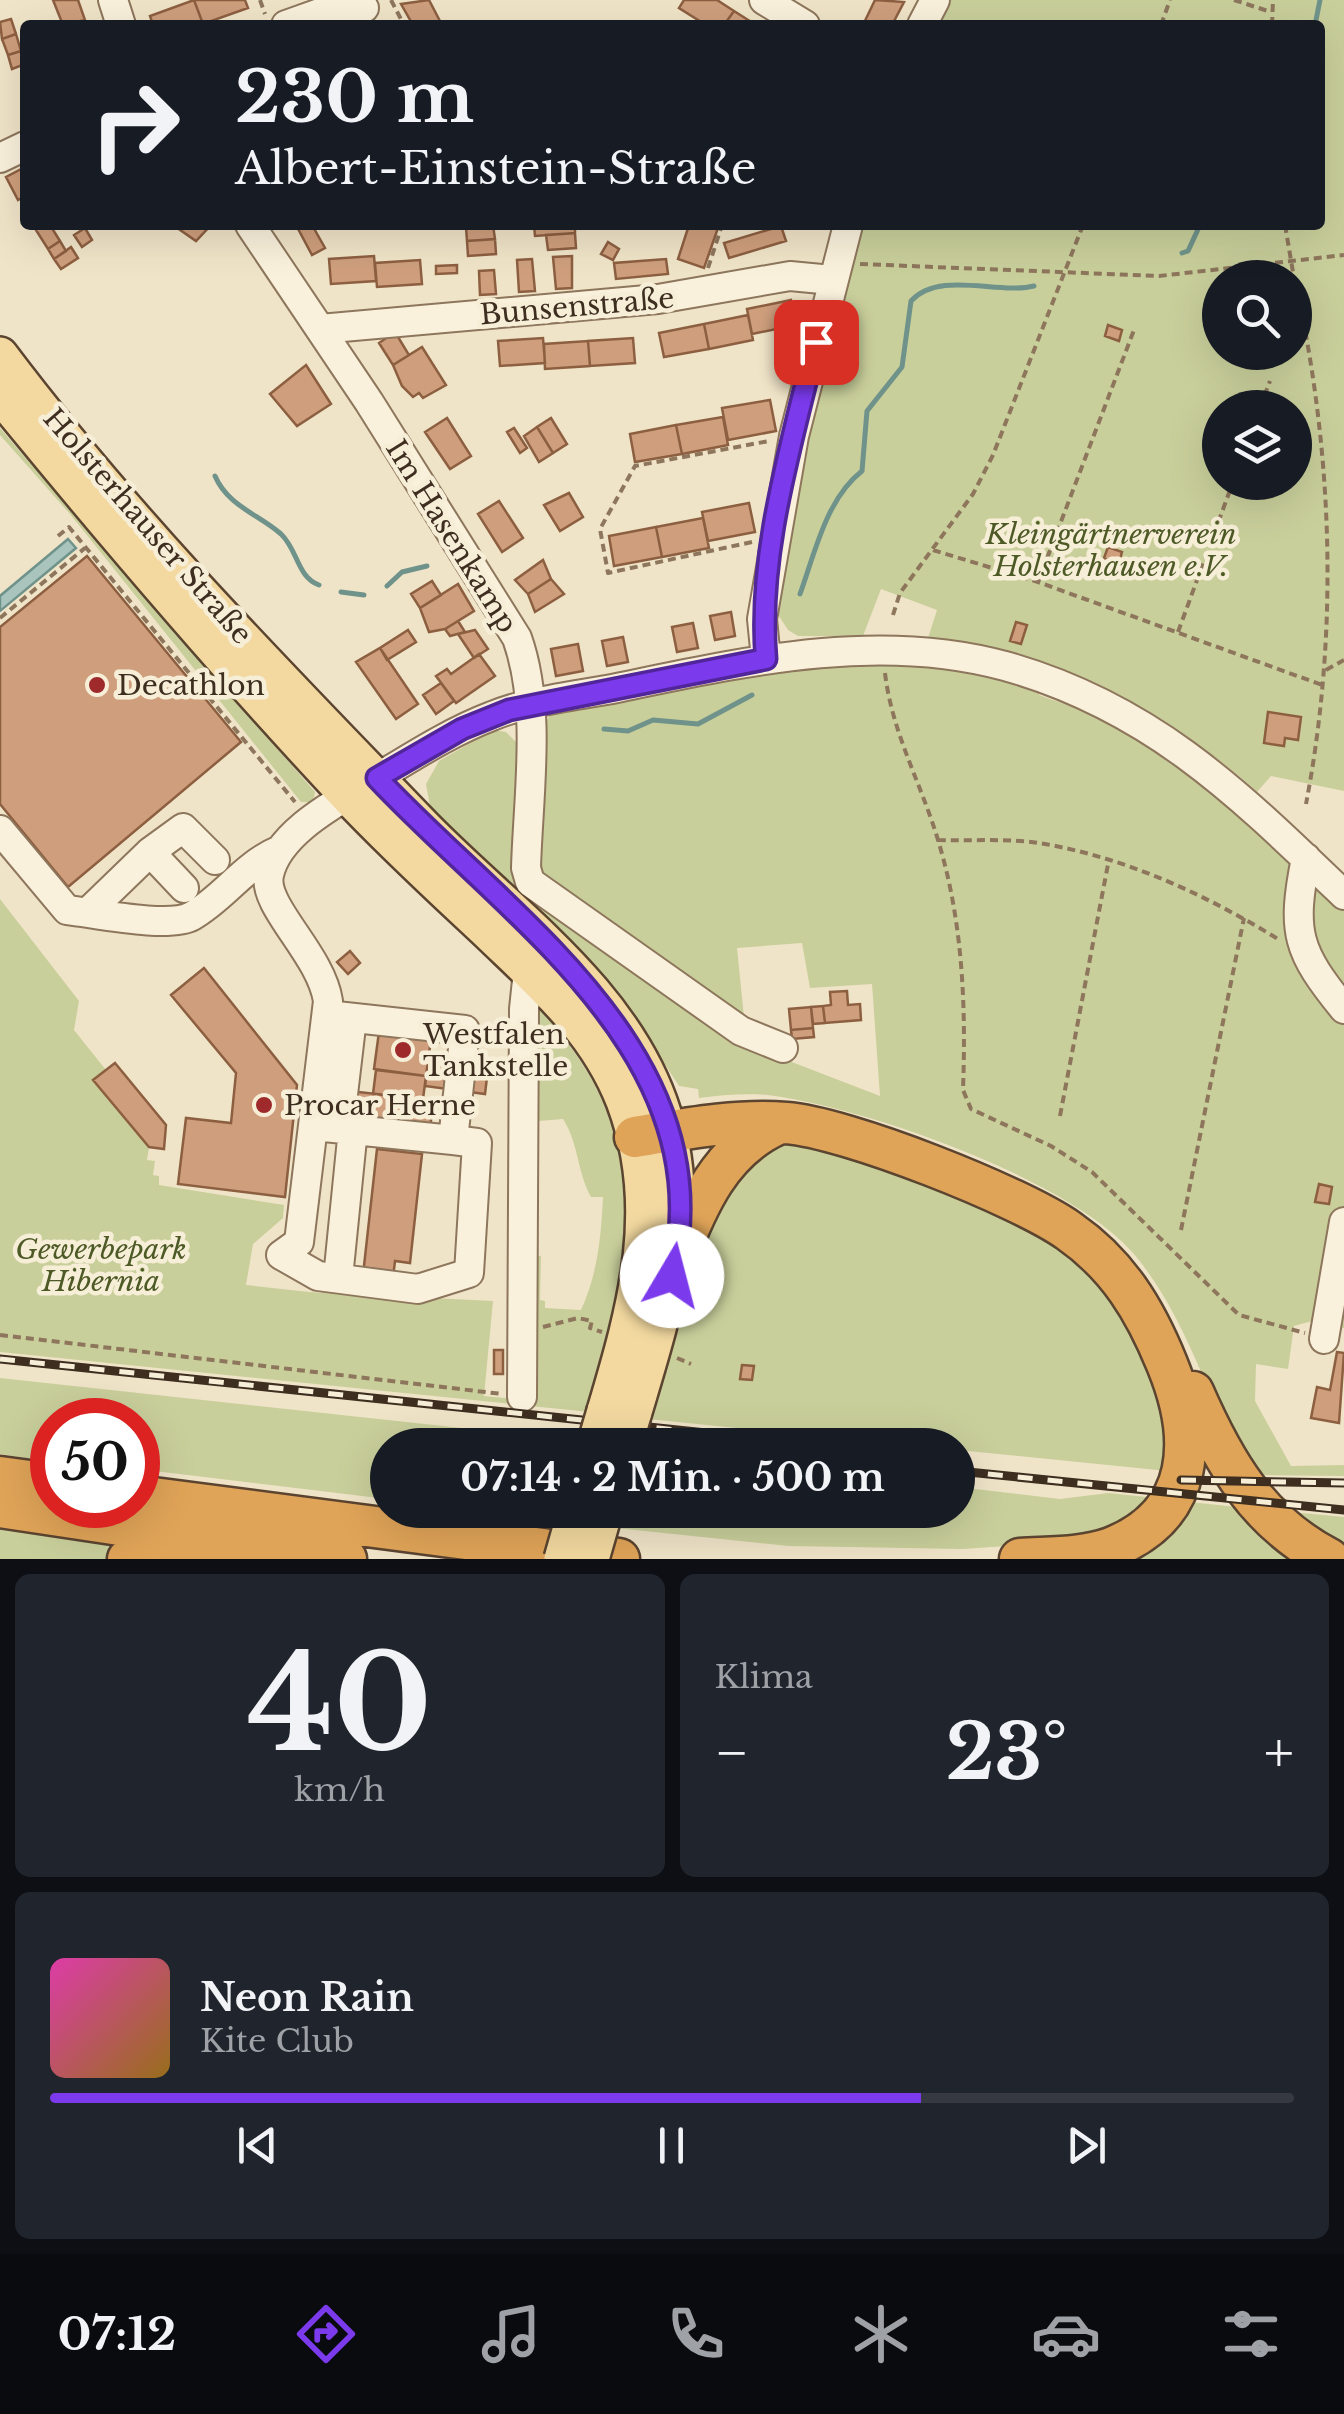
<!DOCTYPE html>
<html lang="de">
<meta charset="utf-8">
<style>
body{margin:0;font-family:"Libre Baskerville",serif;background:#20242c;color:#f1f3f6;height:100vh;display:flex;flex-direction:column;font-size:38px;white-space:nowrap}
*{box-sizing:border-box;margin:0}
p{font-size:32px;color:#9ea1a6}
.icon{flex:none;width:55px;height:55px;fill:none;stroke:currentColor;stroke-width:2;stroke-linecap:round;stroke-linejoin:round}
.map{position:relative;height:1559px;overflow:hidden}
.details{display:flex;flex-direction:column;gap:15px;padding:15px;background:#0d0f14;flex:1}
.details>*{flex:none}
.guide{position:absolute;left:20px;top:20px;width:1305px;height:210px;border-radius:10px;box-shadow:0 10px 40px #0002;background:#171b24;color:#f1f3f6;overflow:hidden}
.fabs{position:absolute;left:1202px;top:260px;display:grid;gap:20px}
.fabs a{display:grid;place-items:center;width:110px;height:110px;border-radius:50%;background:#171b24;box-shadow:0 10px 40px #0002;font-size:50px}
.speed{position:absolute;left:30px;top:1398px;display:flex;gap:20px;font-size:50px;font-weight:700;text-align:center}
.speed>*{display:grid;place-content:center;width:130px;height:130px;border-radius:50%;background:#171b24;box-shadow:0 10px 40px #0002;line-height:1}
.speed .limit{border:15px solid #d22;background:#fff;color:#111}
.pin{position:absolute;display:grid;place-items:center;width:85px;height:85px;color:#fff;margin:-42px;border-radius:20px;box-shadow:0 5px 15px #0006}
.me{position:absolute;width:110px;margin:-55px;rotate:8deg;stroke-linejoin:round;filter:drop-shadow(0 0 8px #0008)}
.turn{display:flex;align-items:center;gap:35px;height:210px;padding:0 50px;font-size:45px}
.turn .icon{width:130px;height:130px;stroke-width:2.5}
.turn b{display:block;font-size:70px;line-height:85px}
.big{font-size:75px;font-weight:700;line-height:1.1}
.details .tile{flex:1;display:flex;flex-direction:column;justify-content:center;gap:15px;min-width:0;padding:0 35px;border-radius:15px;background:#20242c}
.details .dial{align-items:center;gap:0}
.dial b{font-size:130px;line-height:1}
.song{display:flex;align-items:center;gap:30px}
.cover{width:120px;height:120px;border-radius:15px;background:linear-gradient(135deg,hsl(320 70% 55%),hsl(40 70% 35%))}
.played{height:10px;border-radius:5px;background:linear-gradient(90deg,#7c3aed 70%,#363941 70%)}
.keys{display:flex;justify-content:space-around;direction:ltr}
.heat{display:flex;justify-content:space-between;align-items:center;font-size:55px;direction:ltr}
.details .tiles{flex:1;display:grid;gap:15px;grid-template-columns:1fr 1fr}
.tile:last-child{grid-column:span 2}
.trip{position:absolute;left:370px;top:1428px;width:605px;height:100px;border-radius:50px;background:#171b24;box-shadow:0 10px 40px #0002;font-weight:700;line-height:100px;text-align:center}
.tabs{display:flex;height:160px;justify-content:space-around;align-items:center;background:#090b0e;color:#9ea1a6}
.tabs .icon{width:70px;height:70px}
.tabs .selected{color:#7c3aed}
.tabs b{font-size:45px;color:#f1f3f6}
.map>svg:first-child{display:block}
.green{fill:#c9cf9b;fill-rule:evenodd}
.water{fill:#a9c4bc;stroke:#6f938a;stroke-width:2.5}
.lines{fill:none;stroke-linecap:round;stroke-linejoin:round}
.stream{stroke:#6f938a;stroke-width:5}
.building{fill:#cf9f7d;stroke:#8d5f41;stroke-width:2.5}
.minor-casing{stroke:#8d765c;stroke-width:32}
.major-casing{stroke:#5b4430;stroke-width:40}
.highway-casing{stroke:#5b4430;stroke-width:45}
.path{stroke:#8d765c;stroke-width:4;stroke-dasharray:8 5;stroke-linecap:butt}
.minor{stroke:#faf1dc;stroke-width:28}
.major{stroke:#f3d9a0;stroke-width:35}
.highway{stroke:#e0a458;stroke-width:40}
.rail-casing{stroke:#3d2e20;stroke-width:9}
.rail{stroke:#f7eed8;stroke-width:5;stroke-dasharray:15;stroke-linecap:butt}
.major-bridge-casing{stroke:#5b4430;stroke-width:40;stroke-linecap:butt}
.major-bridge{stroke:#f3d9a0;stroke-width:35}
.route-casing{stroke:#51269a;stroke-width:25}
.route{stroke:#7c3aed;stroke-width:18}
.poi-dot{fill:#9e2a2b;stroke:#f7eed8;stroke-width:4}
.labels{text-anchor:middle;stroke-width:9;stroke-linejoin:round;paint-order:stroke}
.street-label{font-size:28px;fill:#3d2e20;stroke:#f7eed8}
.park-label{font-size:28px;font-style:italic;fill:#4d5a26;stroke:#f7eed8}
.poi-label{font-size:28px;fill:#3d2e20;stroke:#f7eed8;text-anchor:start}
</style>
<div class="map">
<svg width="1344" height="1559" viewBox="0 0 1344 1559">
<rect width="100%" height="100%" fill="#f0e4c8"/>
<path class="green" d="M944,0H1344V791L1271,776L1257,792C1162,706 1054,657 928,638L937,610L881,589L863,636H798L788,630L770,602L856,225H1320V25H932ZM1220,278H1295V352H1220ZM1220,408H1295V482H1220Z
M0,428L315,792L313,802H301L70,514L0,435Z
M853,660L963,669L1040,688L1039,695L1070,706L1073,701L1162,748L1344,909V1328L1316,1320L1294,1326L1288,1369L1256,1364L1255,1401L1291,1466L1344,1465V1476L1250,1475C1209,1404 1187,1316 1133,1253C1069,1179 865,1107 768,1095C745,1093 722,1095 699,1098L698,1089L679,1086L627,1006L588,960L430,806L426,784L439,761L493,730L506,732L520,746L518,877L761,1050L880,1096L872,984L810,988L802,943L737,948L745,1027L537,873L544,724L551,714L736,675Z
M0,899L79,1001L74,1030L106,1070L94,1080L149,1147L147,1160L155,1161L153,1175L159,1176V1185L284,1205L283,1218L253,1244L246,1285L309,1292L493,1301L484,1396L525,1400L534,1256H541L540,1300L545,1301V1308L581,1310C598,1273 601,1236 603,1197H591C577,1172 579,1144 563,1119L539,1121L532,1110L537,1005C663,1146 632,1245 590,1412L0,1352Z
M784,1133L1007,1211L1105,1278L1170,1405L1167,1471L958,1450V1445H905L648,1419L712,1220L731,1183Z
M0,1378L582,1441L581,1445H388L387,1499L138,1469V1420H52V1462L0,1454Z
M958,1487L1060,1499L1108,1493L1156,1498L1123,1528L1038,1544L963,1549L789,1546L616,1528L621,1510H958Z
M1180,1501L1247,1508L1312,1559H1094Z
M1281,1511L1344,1517V1552Z
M0,1526L139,1545L107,1559H0Z"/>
<path class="water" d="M68,539L76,548L0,611V596Z"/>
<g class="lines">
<path class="stream" d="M1315,25L1320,0
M1320,64V79
M1182,253L1188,251L1200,225
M215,476C228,506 258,514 281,534C298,550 297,577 319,585
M387,586L402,572L427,566
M341,592L364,595
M800,594C815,553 826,499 862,471L867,411L902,367L911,301C940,270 998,295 1034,286
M604,729L628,731L653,720L698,724L752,695"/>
</g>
<path class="building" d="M53,0H78L85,20L63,25Z
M194,0L203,24L153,25L150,16Z
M194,0H245L248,8L203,24Z
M429,0L442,25H413L401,4Z
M684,0H717L734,11L724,25H706L679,8Z
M875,0L904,2L892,25H863Z
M734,11L756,25H724Z
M11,19L16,34L2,39L0,22Z
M16,34L21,51L8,55L2,39Z
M21,51L25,64L12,69L8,55Z
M25,167V196L18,200L6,177Z
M43,225H50L60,241L48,249L36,230Z
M173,225H211L196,241Z
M296,225H312L325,248L312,255Z
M493,225L495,239L467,241L466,227Z
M534,225H575V233L535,236Z
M689,225H719L704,268L678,259Z
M781,226L786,241L729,258L724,243Z
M85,228L92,240L82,247L74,235Z
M575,233L576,248L548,250L546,235Z
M495,239L496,254L468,256L467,241Z
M60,241L66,251L54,259L48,249Z
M608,242L619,249L613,260L601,254Z
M71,247L78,258L61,269L54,259Z
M374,256L376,281L331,284L329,259Z
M572,256V288L556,289L553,257Z
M532,259L535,291L519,292L517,260Z
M666,259L668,274L616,279L614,263Z
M420,260L422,284L377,287L375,263Z
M457,265V273L436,274V266Z
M494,270L496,294L480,295L479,271Z
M791,300L796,325L752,334L747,309Z
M748,315L753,340L709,349L704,324Z
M704,324L709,349L664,357L659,333Z
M1108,325L1122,330L1119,341L1105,336Z
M395,332L409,355L393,365L379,343Z
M543,338L545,363L500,366L498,341Z
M633,338L635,363L590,366L588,341Z
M588,341L590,366L545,369L544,344Z
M422,347L446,385L423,398L419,393L413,397L402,386L393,365Z
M306,365L331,404L297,426L270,394Z
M770,400L776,431L728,440L722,408Z
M723,417L728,445L682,454L676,425Z
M447,418L471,456L450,469L425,432Z
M551,418L567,444L553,453L537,427Z
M676,425L682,454L635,462L630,434Z
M537,427L553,453L539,462L524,436Z
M514,428L527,448L520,453L507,432Z
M569,493L583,517L560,531L544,505Z
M499,501L523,538L502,552L478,514Z
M749,503L755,532L708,541L702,512Z
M703,518L709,548L662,557L656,527Z
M656,527L662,557L614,566L609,536Z
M1108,547L1122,552L1119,563L1104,558Z
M87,556L241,742L68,887L0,804V627Z
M543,560L551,579L528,594L515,580Z
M551,579L564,594L535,612L528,594Z
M432,581L441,595L420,608L411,594Z
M458,584L474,611L445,629L429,632L420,608Z
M731,612L735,636L715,640L710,616Z
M458,621L465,632L450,636L445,629Z
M1016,622L1027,625L1021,644L1010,641Z
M693,623L698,648L677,652L672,627Z
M408,630L416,642L387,660L380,648Z
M475,630L488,649L474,658L458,634Z
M623,637L628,662L607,666L602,641Z
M578,644L583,671L556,676L551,649Z
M380,648L418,704L396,719L356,662Z
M479,654L495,676L456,703L436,676L447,669L451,674Z
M441,683L454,701L436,714L423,695Z
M1268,712L1301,717L1298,740L1285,738L1284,746L1264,743Z
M350,951L360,963L348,974L337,962Z
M204,968L297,1085L285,1197L178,1184L186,1118L231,1123L236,1073L171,995Z
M847,991L848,1005L860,1004L861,1020L825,1023L823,1006L831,1005L830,992Z
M823,1006L825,1023L813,1024L811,1007Z
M811,1007L813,1028L791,1030L789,1009Z
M813,1028L814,1037L792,1039L791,1030Z
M379,1032L431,1039L426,1076L374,1069Z
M428,1061L488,1069L485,1094L425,1086Z
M115,1063L166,1125L164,1149L149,1147L93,1080Z
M376,1070L426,1076L423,1099L373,1094Z
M349,1091L433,1100L430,1130L346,1121Z
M377,1149L422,1154L410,1263L395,1261L393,1278L363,1275Z
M1319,1184L1332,1187L1329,1204L1315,1202Z
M494,1350H503V1374H494Z
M1337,1352L1344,1353L1339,1423L1311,1418L1317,1387L1330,1390Z
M742,1365L754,1366L752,1380L740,1379Z"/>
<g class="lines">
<g class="minor-casing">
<path id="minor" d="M113,0L121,25
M764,0L805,25
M286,25L331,9L364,8
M922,25L935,0
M0,158L25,146
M250,225L369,402L517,638C542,708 528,796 526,868L530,882L741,1031L783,1048
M320,329L658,299L790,276L832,280
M766,659L762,619L794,436L848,225
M0,830L67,910C95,913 169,929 192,916C225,897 244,865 280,850
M1306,858C1291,933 1297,951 1344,1009
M184,888L150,852L183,828L215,860
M88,912L150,852
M314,1126L453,1140L465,1030L327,1015
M339,1128L352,1018
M453,1140L477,1143L469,1273L418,1289L318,1276L281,1255L299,1242L328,1001C321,954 262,906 269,875C277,836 328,807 360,788C403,763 445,734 492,716C531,700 576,696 617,688C743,662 877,631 1005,666C1151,707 1238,793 1344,895
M338,1278L353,1129
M1324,1339L1344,1222
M522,1397L524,1009L528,971"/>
</g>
<g class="major-casing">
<path id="major" d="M0,355C125,521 274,672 418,821C504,911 624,989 663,1113C696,1218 663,1314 633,1415
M0,395C112,532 226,666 347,795C392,843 440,887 488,932C542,984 596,1029 624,1101C664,1207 636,1307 605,1411"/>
</g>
<g class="highway-casing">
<path id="highway" d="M635,1137C684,1129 737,1119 786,1123C845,1127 1020,1196 1069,1231C1118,1265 1145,1310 1167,1364C1197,1437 1197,1514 1111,1548C1083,1558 1050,1557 1020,1559
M676,1260C697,1205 721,1149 778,1124
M1193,1392C1224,1463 1258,1522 1329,1559
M0,1477L52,1484
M138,1496L619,1559
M0,1507L346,1559
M128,1559L193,1548"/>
</g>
<path class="path" d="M260,0L265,14
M391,0L404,25
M1234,0L1271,12
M1161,25L1170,0
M1272,25L1273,0
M1285,225L1294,278
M860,264L1159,276L1344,255
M708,268L722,225
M1295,281C1333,451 1339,632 1306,804
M1260,408L1270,381
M58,536L69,527L295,802
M752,542L608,573L600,529L635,466L769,441
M933,550L1038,582L1325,686
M1038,582L1134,330
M893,615L900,593L973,494L993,455L1083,225
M0,618L85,548
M1178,632L1233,482
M1326,670L1344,660
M885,673C892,733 921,783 938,840C963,922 966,1006 963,1090L971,1109L1051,1146L1092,1172L1239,1315L1305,1333
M938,840C973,841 1011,838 1045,844C1129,859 1206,895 1278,939
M1060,1116L1109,859
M1181,1230L1244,918
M543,1327L578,1318L592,1321L590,1328L602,1332
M0,1335L502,1394
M677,1358L691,1364"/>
<use href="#minor" class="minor"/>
<use href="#major" class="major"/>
<use href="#highway" class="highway"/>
<g class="rail-casing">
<path id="rail" d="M0,1359L820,1445
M958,1471L1344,1510
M1181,1480L1344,1483"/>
</g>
<use href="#rail" class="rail"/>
<g class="major-bridge-casing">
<path id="major-bridge" d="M595,1445L605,1411
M624,1445L633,1415
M562,1559L576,1510
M591,1559L605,1510"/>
</g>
<use href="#major-bridge" class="major-bridge"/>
</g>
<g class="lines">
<g class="route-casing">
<path id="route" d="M672,1276C725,1054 508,918 377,778L462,729L509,710L766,659C757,555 792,443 816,342"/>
</g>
<use href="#route" class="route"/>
</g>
<g class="poi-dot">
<circle cx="97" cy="685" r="10"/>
<circle cx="403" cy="1050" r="10"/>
<circle cx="264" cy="1105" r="10"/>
</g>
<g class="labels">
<g class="street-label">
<text transform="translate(577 306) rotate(-5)" y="10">Bunsenstraße</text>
<text transform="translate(148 526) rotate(49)" y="10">Holsterhauser Straße</text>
<text transform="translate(452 536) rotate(58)" y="10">Im Hasenkamp</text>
</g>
<g class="park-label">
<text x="1111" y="544">Kleingärtnerverein<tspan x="1111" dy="32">Holsterhausen e.V.</tspan></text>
<text x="101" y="1259">Gewerbepark<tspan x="101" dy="32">Hibernia</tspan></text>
</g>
<g class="poi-label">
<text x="117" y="695">Decathlon</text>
<text x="423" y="1044">Westfalen<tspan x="423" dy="32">Tankstelle</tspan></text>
<text x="284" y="1115">Procar Herne</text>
</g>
</g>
</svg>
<div class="fabs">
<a><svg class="icon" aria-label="search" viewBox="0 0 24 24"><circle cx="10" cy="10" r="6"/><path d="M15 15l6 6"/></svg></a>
<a><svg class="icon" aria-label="layers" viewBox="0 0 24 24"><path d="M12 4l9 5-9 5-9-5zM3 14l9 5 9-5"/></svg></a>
</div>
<div class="speed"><div class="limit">50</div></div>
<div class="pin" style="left:816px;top:342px;background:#d93025"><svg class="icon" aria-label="arrive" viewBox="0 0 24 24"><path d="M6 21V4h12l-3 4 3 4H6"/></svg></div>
<svg class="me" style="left:672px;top:1276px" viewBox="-20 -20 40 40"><circle r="19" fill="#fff"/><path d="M0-13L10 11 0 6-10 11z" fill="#7c3aed"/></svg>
<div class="trip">07:14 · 2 Min. · 500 m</div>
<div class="guide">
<div class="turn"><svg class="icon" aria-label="right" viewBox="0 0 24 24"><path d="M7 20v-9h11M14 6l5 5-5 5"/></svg><div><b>230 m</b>Albert-Einstein-Straße</div></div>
</div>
</div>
<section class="details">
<div class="tiles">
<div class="tile dial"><b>40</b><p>km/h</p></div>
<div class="tile"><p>Klima</p>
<div class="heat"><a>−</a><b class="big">23°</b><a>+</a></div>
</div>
<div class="tile">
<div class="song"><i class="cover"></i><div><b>Neon Rain</b><p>Kite Club</p></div></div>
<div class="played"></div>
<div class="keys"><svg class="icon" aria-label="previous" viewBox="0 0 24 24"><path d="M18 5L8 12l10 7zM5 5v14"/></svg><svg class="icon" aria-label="pause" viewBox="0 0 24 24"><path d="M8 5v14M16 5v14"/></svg><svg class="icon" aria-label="next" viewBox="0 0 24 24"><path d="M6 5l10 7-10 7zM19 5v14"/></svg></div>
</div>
</div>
</section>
<nav class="tabs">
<b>07:12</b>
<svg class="icon selected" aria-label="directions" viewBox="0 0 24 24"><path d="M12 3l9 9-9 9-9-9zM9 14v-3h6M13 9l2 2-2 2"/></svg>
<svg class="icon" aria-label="music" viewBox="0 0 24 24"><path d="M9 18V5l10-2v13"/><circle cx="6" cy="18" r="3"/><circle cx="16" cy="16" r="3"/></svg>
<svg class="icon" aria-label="phone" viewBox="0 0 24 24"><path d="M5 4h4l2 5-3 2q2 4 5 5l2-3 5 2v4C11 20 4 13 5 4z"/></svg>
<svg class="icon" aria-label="climate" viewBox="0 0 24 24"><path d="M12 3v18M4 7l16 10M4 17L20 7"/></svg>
<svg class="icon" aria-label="car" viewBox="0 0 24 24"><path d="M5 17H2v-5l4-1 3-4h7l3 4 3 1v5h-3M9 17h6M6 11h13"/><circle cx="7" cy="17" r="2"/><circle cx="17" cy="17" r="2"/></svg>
<svg class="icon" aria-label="filters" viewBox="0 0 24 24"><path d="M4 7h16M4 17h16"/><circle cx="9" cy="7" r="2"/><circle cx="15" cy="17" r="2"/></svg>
</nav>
